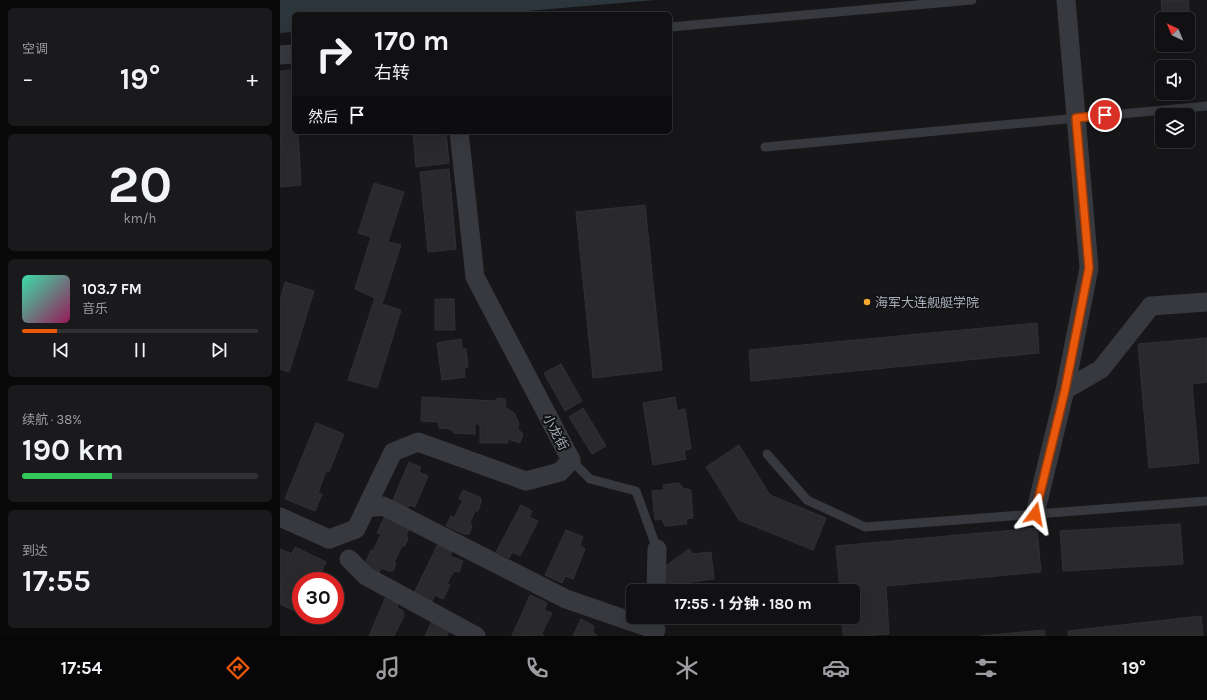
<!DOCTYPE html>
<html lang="zh">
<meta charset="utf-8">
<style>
body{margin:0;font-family:Karla,"Noto Sans SC",sans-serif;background:#1a1a1c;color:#f1f3f6;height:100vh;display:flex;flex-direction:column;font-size:15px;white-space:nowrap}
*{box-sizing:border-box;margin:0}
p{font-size:13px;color:#9c9da0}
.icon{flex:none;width:22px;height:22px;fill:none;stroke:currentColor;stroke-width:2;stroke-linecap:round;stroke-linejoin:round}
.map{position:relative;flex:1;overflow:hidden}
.panel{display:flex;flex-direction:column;gap:8px;padding:8px;background:#09090a;width:280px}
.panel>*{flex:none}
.top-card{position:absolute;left:12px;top:12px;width:380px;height:122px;border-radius:6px;box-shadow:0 4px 16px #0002,0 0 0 1px #303133;background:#111113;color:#f1f3f6;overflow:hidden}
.needle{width:26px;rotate:316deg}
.tools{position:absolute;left:875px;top:12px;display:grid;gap:8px}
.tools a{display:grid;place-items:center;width:40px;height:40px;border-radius:6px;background:#111113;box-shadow:0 4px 16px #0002,0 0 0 1px #303133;font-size:20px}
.speed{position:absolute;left:12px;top:572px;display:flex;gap:8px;font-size:20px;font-weight:700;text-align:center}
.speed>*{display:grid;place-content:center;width:52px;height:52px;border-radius:50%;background:#111113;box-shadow:0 4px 16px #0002,0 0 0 1px #303133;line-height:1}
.speed .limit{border:6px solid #d22;background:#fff;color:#111}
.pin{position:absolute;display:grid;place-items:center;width:34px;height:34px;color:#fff;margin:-17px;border:2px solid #fff;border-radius:50%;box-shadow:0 1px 4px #0007}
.me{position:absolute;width:44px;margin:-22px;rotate:13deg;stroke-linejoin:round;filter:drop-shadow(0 0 3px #0008)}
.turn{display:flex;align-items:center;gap:14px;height:84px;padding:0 16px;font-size:18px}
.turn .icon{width:52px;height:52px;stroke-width:2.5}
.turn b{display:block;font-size:28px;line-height:34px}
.then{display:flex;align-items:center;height:38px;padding:0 16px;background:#0003;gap:8px;font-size:15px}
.big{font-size:30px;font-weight:700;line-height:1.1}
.panel .widget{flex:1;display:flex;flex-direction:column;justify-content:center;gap:6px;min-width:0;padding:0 14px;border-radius:6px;background:#1a1a1c}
.panel .dial{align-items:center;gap:0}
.dial b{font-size:52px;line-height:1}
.song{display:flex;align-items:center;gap:12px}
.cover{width:48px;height:48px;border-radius:6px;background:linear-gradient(135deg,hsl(160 70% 55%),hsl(330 70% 35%))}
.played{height:4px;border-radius:2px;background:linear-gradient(90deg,#ea580c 15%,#303133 15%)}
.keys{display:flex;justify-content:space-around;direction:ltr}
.heat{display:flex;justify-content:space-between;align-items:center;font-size:22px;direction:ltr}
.charge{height:6px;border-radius:3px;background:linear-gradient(90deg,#34c759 38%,#303133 0)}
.trip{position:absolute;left:346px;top:584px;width:234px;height:40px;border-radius:6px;background:#111113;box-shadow:0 4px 16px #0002,0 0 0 1px #303133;font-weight:700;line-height:40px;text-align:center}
.dock{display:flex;height:64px;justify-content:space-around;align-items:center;background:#070708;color:#9c9da0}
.dock .icon{width:28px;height:28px}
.dock .active{color:#ea580c}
.dock b{font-size:18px;color:#f1f3f6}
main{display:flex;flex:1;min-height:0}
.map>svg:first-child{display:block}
.water{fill:#2c373d}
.building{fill:#2a2a2d;stroke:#303135}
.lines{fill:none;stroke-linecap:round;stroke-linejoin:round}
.lane{stroke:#37393e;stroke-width:9}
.street{stroke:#37393e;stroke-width:19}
.route-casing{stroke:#983908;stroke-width:10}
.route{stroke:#ea580c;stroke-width:7}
.poi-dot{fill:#faa72e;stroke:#121214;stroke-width:1.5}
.labels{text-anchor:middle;stroke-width:4;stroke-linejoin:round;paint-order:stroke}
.poi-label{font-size:13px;fill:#a8afb9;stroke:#121214;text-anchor:start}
.street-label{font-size:13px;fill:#a8afb9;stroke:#121214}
</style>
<main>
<section class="panel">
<div class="widget"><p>空调</p>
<div class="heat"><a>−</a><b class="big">19°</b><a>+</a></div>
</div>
<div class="widget dial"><b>20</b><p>km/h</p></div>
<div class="widget">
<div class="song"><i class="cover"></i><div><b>103.7 FM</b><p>音乐</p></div></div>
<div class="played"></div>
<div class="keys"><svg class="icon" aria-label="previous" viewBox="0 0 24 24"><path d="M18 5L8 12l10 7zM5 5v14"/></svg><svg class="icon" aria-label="pause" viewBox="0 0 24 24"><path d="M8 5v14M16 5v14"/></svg><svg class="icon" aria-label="next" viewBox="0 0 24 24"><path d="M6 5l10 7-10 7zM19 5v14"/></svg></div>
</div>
<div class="widget"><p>续航 · 38%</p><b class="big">190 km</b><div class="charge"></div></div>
<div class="widget"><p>到达</p><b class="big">17:55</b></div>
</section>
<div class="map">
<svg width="927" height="636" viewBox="0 0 927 636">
<rect width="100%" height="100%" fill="#171719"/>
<path class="water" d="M0,0H375L215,14H14V32L0,33Z"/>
<path class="building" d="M881,0H908L911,26H908V19H883Z
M13,70L14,132H18L21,185L0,187V71Z
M133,132H166L169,163L136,167Z
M169,169L176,249L148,252L140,172Z
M94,183L124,192L108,242L121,245L102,304L121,310L97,388L68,380L95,298L75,289L91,237L78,233Z
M365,205L382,370L313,378L296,212Z
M5,282L34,291L9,372L0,369V300Z
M155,299H174L175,330H155Z
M757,323L759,353L471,381L469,350Z
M927,338V382L912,384L919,463L869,468L858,344Z
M181,339L182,348L186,349L188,367L184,368L185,377L162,380L157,343Z
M281,364L302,401L285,411L264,373Z
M142,397L214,401L218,398L225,399L226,408L234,413L239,423L238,429L243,434L240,443L228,439V443H200V424H195V434L174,433L171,429L159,428L158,422L141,421Z
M395,397L397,411L405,409L411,449L404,450L406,459L373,465L363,403Z
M303,408L326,446L312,454L289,417Z
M36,423L64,434L49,472L46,471L38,493L42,494L35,511L5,499Z
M459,445L490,495L546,518L533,550L459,520L426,467Z
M129,462L141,467L139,472L148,476L135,507L129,505L126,513L110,507Z
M399,483L403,488L411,490L413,518L406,519L407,524L385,526L382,519L375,520L372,491L384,490L383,485Z
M183,490L201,498V502L198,511H195L190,523L192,526L189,534H184L166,526L171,516L174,518L183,500L179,499Z
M241,505L252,511L249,517L258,521L240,556L232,552L229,558L216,552Z
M107,512L132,524L126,535L128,538L125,546H122L114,562L116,564L113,571H109L101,568L98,575L83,568L91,550L93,551L101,534L97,533Z
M900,524L903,564L783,571L780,531Z
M757,528L761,572L606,586L609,634L584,636H563L562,617H573V591H560L556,546Z
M286,530L303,537L300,545L305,549L293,579L285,576L282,583L265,575Z
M159,542L173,549L170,556L183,561L179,572L174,571L167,583L170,585L163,599L155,595L151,603L133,595Z
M15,547L46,562L37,581H21V614L0,604V549L12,554Z
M409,549L413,554L431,552L434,579L411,582L412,591H385L383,568Z
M107,594L119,600L117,607L123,611L124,616L114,636H89Z
M250,595L267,603L264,610L272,613L261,635H264L232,636Z
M921,616L923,636H788V631Z
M301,619L314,626L313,632L317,636H293Z
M152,621L170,630L167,636H145Z
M764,630L765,636H700Z"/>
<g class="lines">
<path class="lane" d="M390,27L692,0
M485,147L927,106
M487,454L527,500L585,527L927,501
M291,460L310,479L356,491L377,549"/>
<path class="street" d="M0,55L14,54
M785,390L821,369L871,306L927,302
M86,508L103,506L286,599L376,630
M755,514L785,390L809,268L786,0
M0,517L49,539L76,529L113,452L138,442L246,481L280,472L291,460L195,277L179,132
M69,559L86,576L196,636
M376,591L377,549"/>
</g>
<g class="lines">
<g class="route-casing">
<path id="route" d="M755,514L785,390L809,268L796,118L825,115"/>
</g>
<use href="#route" class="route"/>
</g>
<circle class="poi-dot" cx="587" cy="302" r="4"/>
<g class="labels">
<g class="poi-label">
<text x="595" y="307">海军大连舰艇学院</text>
</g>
<g class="street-label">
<text transform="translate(276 432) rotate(62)" y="5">小龙街</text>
</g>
</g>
</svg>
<div class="tools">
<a><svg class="needle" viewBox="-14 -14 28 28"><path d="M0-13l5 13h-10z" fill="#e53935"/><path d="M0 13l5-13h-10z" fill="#9c9da0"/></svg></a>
<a><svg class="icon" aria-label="sound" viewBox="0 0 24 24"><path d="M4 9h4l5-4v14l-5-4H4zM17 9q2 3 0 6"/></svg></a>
<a><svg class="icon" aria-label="layers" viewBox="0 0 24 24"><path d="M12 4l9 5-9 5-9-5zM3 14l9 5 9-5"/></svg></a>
</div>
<div class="speed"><div class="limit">30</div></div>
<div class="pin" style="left:825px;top:115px;background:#d93025"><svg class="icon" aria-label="arrive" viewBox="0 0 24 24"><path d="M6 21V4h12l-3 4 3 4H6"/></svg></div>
<svg class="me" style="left:755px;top:514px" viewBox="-20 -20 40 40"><path d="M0-17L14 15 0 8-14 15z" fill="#ea580c" stroke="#fff" stroke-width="4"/></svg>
<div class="trip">17:55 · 1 分钟 · 180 m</div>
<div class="top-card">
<div class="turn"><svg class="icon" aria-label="right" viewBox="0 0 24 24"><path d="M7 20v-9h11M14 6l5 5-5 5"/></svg><div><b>170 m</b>右转</div></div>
<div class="then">然后<svg class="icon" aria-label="arrive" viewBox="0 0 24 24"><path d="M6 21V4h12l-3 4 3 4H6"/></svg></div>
</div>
</div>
</main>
<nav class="dock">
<b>17:54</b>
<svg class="icon active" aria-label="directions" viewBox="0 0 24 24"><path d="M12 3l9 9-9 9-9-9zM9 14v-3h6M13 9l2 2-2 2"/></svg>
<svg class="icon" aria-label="music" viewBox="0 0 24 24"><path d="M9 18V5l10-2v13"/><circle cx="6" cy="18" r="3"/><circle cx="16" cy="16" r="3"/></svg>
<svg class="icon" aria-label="phone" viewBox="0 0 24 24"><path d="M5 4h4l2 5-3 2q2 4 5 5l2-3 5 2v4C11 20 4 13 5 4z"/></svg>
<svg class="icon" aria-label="climate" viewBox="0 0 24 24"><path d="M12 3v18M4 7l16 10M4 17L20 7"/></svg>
<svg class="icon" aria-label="car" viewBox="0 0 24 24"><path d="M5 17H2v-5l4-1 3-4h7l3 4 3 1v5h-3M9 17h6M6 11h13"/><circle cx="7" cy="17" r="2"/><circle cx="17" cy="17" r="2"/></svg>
<svg class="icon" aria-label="filters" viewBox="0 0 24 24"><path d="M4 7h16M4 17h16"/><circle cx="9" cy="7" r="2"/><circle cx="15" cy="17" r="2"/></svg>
<b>19°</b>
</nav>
